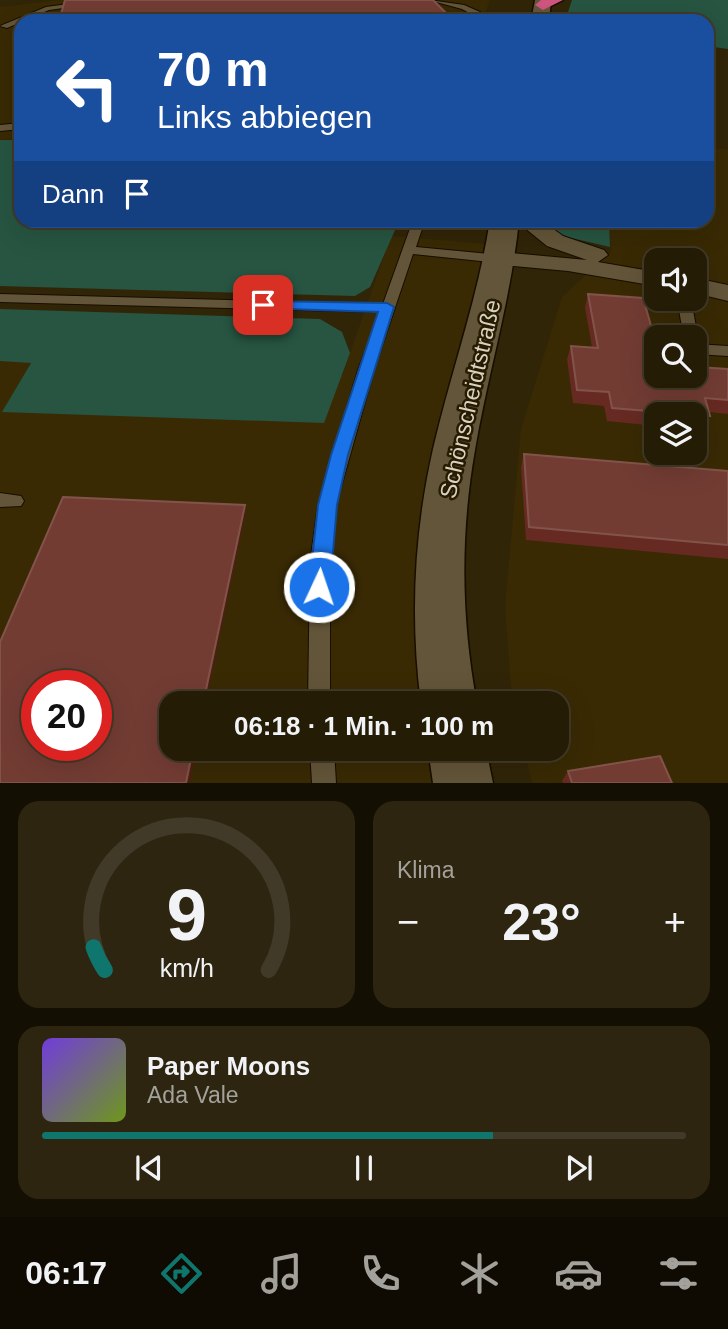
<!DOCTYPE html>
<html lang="de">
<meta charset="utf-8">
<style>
body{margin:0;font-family:Helvetica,sans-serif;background:#2d2510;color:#f1f3f6;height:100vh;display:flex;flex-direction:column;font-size:26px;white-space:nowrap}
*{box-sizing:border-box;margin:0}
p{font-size:23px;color:#a3a19b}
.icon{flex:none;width:38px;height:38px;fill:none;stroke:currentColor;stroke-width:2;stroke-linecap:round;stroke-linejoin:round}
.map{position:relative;height:783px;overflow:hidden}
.drawer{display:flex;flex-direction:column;gap:18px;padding:18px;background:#140f03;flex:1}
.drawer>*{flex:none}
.hud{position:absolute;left:14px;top:14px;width:700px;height:214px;border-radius:21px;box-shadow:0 7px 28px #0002,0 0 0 2px #423a28;background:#1a4fa0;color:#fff;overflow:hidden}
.buttons{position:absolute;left:644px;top:248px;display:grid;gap:14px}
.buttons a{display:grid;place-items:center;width:63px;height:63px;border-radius:14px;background:#251c06;box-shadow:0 7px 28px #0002,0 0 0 2px #423a28;font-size:35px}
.speed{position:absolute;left:21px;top:670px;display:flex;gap:14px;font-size:35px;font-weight:700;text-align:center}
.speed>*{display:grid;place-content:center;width:91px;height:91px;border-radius:50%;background:#251c06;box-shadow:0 7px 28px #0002,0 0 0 2px #423a28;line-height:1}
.speed .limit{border:10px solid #d22;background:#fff;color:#111}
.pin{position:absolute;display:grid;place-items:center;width:60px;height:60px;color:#fff;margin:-30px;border-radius:14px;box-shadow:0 4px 10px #0006}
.me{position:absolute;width:77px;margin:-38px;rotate:3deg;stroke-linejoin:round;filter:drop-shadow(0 0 5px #0008)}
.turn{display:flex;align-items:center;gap:24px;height:147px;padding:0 28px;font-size:32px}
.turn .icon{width:91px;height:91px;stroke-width:2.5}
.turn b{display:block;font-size:49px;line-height:60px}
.then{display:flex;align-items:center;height:66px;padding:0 28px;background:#0003;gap:14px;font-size:26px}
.big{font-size:52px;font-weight:700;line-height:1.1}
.drawer .card{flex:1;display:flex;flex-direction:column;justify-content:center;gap:10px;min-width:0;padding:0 24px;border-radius:21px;background:#2d2510}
.drawer .dial{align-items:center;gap:0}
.dial svg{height:182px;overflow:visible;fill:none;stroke:#423a28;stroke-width:7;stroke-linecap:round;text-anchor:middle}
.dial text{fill:#f1f3f6;stroke:none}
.song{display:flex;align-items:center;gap:21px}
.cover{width:84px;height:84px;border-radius:10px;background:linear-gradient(135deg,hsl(260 70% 55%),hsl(80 70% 35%))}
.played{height:7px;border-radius:4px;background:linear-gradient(90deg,#0f766e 70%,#423a28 70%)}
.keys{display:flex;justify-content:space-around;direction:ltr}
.heat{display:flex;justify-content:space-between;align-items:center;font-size:38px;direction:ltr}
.drawer .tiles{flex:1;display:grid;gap:18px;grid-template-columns:1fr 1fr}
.card:last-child{grid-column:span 2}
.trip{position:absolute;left:159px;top:691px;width:410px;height:70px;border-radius:21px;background:#251c06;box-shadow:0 7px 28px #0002,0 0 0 2px #423a28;font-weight:700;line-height:70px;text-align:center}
.tabs{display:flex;height:112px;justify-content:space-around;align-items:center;background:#0f0b02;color:#a3a19b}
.tabs .icon{width:49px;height:49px}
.tabs .active{color:#0f766e}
.tabs b{font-size:32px;color:#f1f3f6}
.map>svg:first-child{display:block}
.built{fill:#392a04;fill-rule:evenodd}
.green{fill:#275542}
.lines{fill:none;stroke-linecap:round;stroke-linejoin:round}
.lane-casing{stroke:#170e00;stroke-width:2}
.street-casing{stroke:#170e00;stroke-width:2}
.secondary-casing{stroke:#170e00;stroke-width:3}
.highway-casing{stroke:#170e00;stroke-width:3}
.lane{fill:#635539;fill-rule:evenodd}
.street{fill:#635539;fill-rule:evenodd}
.secondary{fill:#635539;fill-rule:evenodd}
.highway{fill:#cf557f;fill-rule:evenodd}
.wall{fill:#662a22}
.shaded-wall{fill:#4b2010}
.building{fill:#723c33;stroke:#82534a;stroke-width:2;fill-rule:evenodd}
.route{fill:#1a73e8;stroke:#114b97;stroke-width:2}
.labels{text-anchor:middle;stroke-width:5;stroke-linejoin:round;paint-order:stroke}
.street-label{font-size:23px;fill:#d9d2c2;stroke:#271b00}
</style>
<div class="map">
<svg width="728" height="783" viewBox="0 0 728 783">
<rect width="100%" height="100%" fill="#312508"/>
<path class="built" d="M61,0H490L482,21H21V138L0,140V7Z
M707,147L728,150V783H532L524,749H556V704H513L512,699L505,607L521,429L562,297L611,252L609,221L707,220ZM656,261H695V299H656ZM656,338H695V376H656ZM656,415H695V453H656Z
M391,236L501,245L439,703L172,704V749H448L454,783H0V361L31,362L3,412L342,376ZM37,686H96V746H37Z"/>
<path class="green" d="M572,0H728V49L707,46V21H565Z
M0,140H21V220L399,221L370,287L355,296L0,286Z
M543,221H609L610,247L563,236L544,224Z
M0,309L320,319L342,332L350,353L324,423L2,412L31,363L0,361Z"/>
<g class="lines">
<g class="lane-casing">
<path id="lane" d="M99,0H120L49,10L7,28L0,26L46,7Z
M429,0L464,5L480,12V21H472L473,15L462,9Z
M21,123V129L0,131V125Z
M413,220H425L416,247L500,255L506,259L500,263L413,254L374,370L336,505L330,563V704H308L310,563L318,505L358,370L380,312L0,302V294L383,304Z
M677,299H691L698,338L696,341L695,338H684Z
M695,344L728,346V356L695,354Z
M0,493L21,496L24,501L21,506L0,507Z
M310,749H334L336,783H312Z"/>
</g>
<g class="street-casing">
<path id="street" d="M515,220H541L563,236L604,250L608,255L598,262L656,272V286L568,271L492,264L488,259L492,254L500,252L587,260L547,246Z
M695,278L728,285V301L695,293Z"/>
</g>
<g class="secondary-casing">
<path id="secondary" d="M535,0H551L549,21H531Z
M490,220H519C511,299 488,373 475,450C460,535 461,619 477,704H421C410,618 414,533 433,449C451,372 478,298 490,220Z
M428,749H486L493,783H433Z"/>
</g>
<g class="highway-casing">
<path id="highway" d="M541,0H563L543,10L535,5Z"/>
</g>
<use href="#lane" class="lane"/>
<use href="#street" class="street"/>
<use href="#secondary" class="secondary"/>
<use href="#highway" class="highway"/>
</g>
<path class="wall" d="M588,294L656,376L697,367L728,369V414L709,412L710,416L704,429H695V415H656V426L607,421L604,406L573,403L567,359L571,346L592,347L585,307Z
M524,454L728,471V559L526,540L521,467Z
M568,771L672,783H563L562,781Z"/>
<path class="shaded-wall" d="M245,505L246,512L206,704H203Z
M193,749H197L190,783H186Z"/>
<path class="building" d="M65,0H433L454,21H59Z
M588,294L643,298L656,343V376H695V359L697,367L728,369V400L705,398L710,416L612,408L609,392L577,390L571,346L598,348Z
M524,454L728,471V545L529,527Z
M63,497L245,505L203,704H172V749H193L186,783H0V642ZM37,686H96V746H37Z
M660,756L672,783H572L568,771Z"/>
<path class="route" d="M263,301L387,303L394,307L348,455L337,505L330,587L327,593L319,596L312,593L309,587L318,505L331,455L378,312L258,308L256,305Z"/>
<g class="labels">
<g class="street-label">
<text transform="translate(470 399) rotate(-77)" y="8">Schönscheidtstraße</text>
</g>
</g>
</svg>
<div class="buttons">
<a><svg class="icon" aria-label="sound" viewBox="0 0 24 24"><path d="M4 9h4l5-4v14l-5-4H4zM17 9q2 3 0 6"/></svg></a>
<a><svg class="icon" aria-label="search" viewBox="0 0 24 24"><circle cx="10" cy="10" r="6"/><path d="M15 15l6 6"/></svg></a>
<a><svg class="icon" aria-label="layers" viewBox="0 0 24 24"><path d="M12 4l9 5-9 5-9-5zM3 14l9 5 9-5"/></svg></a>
</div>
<div class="speed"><div class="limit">20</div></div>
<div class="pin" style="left:263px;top:305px;background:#d93025"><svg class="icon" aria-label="arrive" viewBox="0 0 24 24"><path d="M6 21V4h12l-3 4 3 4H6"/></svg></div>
<svg class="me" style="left:319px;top:587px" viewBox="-20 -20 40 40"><circle r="17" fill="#1a73e8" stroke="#fff" stroke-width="3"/><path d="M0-11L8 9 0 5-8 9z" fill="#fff"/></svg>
<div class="trip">06:18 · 1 Min. · 100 m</div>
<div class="hud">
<div class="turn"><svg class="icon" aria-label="left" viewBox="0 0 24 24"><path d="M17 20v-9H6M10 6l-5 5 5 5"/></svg><div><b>70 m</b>Links abbiegen</div></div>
<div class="then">Dann<svg class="icon" aria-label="arrive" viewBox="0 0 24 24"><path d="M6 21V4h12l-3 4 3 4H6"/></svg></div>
</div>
</div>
<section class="drawer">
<div class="tiles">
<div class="card dial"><svg viewBox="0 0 100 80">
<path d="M14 69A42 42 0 1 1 86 69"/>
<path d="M14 69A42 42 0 0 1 9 59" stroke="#0f766e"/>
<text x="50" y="56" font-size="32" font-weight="700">9</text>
<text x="50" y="72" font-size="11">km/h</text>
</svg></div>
<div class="card"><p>Klima</p>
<div class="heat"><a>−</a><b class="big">23°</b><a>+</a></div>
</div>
<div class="card">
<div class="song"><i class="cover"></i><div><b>Paper Moons</b><p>Ada Vale</p></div></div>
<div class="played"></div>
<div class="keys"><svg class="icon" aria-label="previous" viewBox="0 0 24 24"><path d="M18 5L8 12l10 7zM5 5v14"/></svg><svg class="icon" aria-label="pause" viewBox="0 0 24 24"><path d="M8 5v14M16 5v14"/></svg><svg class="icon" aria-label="next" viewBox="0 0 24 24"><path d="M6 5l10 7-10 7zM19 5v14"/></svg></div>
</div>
</div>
</section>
<nav class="tabs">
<b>06:17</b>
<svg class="icon active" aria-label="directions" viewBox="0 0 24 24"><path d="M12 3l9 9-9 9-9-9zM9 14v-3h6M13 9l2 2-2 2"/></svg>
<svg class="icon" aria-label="music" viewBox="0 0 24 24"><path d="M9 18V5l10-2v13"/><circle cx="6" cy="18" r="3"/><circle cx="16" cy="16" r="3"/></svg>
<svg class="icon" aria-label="phone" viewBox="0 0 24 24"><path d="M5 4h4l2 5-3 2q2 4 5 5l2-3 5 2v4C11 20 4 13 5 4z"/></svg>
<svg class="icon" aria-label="climate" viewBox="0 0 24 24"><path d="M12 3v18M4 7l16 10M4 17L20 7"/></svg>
<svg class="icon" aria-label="car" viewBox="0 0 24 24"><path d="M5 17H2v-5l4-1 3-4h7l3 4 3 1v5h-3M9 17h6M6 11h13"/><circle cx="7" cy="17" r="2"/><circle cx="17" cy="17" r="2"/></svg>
<svg class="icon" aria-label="filters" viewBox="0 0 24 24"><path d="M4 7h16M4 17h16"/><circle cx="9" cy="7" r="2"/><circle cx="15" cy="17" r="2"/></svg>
</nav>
